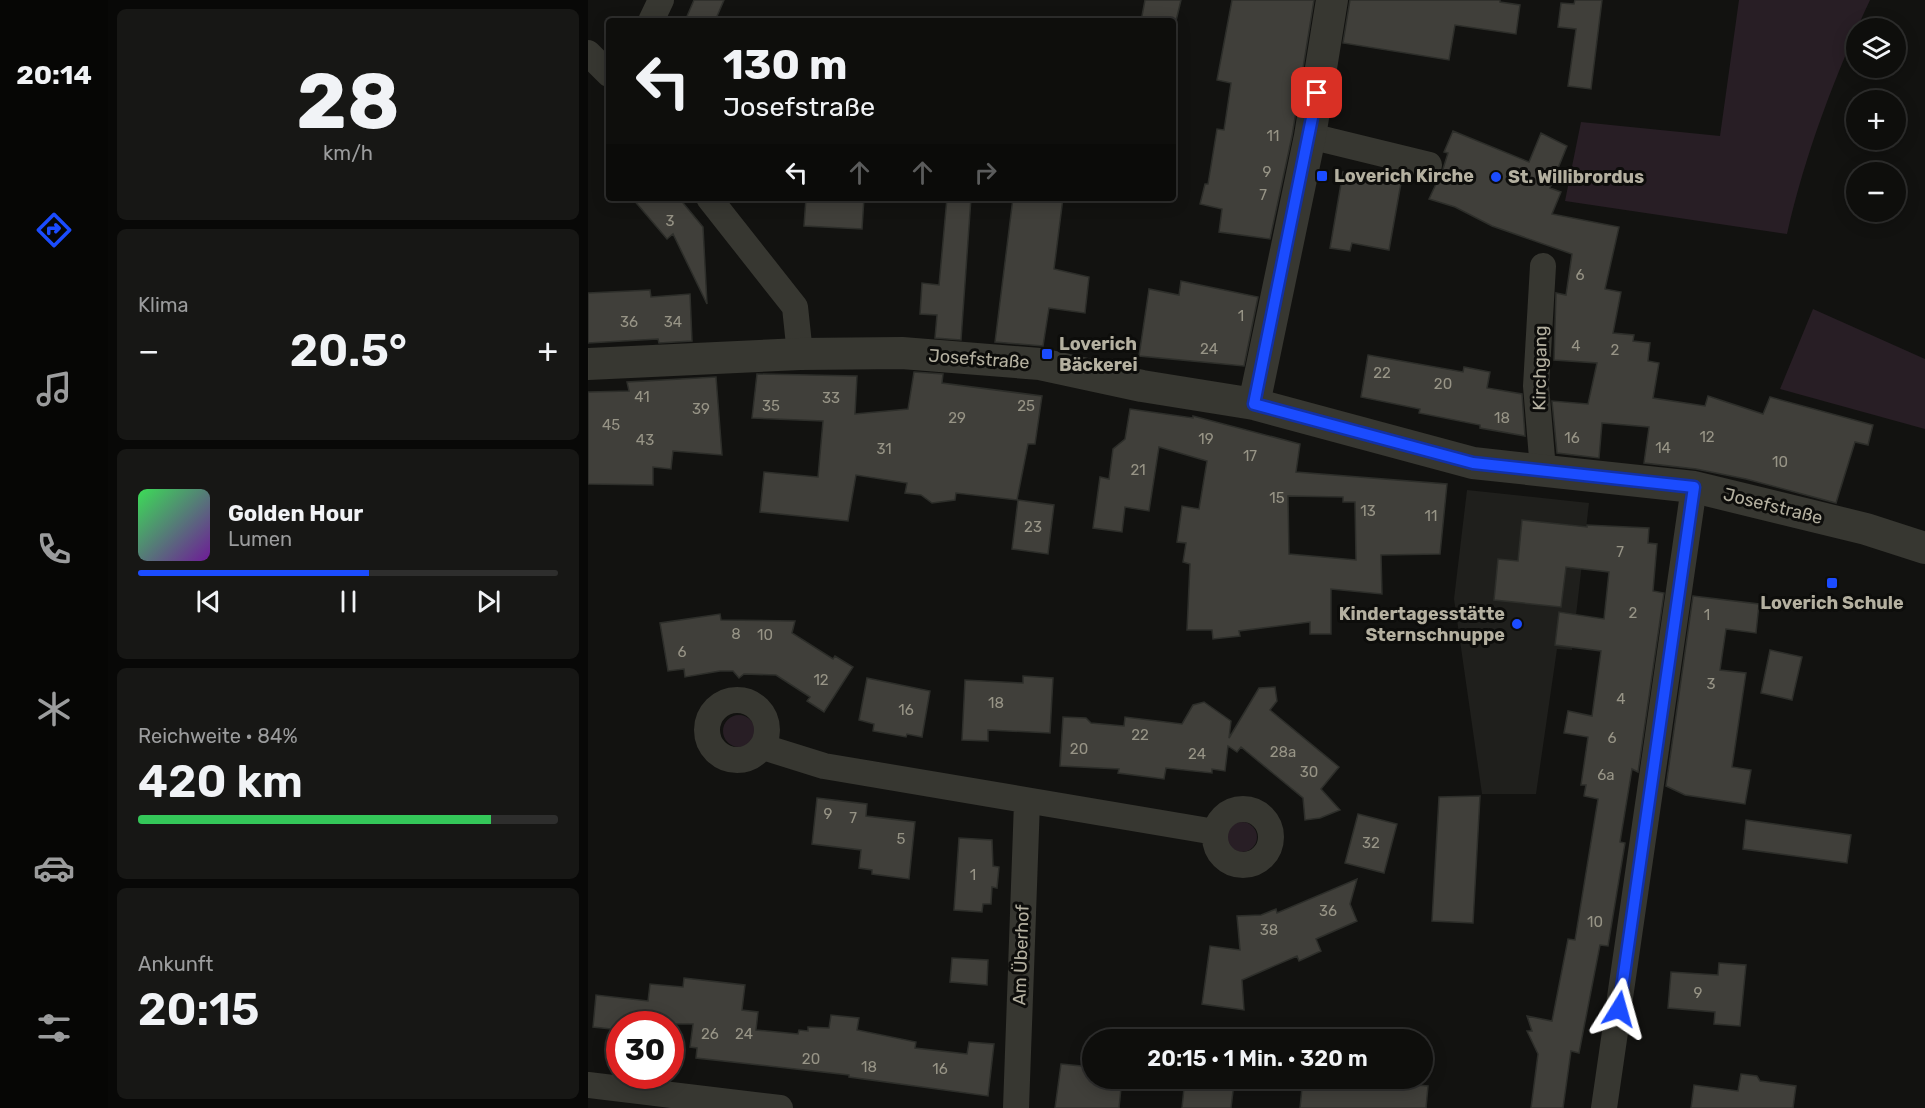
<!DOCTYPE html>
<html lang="de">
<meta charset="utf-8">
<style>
body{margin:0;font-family:Rubik,sans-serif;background:#171715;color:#f1f3f6;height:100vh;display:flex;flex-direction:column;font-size:22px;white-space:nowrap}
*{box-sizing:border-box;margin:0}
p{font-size:20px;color:#9b9c9d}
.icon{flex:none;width:33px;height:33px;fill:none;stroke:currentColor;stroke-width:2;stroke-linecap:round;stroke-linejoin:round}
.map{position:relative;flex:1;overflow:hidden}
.sheet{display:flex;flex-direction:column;gap:9px;padding:9px;background:#080807;width:480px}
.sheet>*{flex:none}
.guide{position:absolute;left:18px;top:18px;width:570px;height:183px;border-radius:6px;box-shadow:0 3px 15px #0003,0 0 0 2px #2e2e2d;background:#0e0e0c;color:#f1f3f6;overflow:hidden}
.fabs{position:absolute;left:1258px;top:18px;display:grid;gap:12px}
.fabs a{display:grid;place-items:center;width:60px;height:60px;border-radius:50%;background:#0e0e0c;box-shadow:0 3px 15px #0003,0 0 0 2px #2e2e2d;font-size:30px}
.speed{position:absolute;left:18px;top:1011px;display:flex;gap:12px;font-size:30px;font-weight:700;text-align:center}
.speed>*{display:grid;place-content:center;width:78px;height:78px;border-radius:50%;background:#0e0e0c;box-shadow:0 3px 15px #0003,0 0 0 2px #2e2e2d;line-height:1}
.speed .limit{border:9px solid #d22;background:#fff;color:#111}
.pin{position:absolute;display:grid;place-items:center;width:51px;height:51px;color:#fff;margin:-26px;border-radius:12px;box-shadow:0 3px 9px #0006}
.me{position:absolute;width:66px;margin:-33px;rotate:8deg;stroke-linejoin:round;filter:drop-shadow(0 0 4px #0008)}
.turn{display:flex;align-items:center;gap:21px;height:126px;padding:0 18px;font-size:27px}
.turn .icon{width:78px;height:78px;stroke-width:2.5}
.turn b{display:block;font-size:42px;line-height:51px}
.lanes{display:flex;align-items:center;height:57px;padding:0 18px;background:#0003;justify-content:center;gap:30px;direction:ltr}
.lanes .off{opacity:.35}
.big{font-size:45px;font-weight:600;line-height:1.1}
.sheet .widget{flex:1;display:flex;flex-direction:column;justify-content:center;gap:9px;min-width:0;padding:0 21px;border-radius:9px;background:#171715}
.sheet .dial{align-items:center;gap:0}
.dial b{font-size:78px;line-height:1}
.song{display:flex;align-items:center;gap:18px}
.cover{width:72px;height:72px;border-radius:9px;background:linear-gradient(135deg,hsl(130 70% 55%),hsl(280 70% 35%))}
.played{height:6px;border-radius:3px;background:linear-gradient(90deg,#1b4cff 55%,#2e2e2d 55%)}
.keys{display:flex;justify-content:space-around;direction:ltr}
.heat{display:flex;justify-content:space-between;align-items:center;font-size:33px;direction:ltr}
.charge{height:9px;border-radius:4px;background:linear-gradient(90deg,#34c759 84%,#2e2e2d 0)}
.trip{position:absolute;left:494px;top:1029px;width:351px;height:60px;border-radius:30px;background:#0e0e0c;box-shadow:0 3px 15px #0003,0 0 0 2px #2e2e2d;font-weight:600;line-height:60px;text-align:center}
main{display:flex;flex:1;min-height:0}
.dock{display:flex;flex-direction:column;width:108px;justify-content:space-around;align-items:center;background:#060605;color:#9b9c9d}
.dock .icon{width:42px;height:42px}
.dock .on{color:#1b4cff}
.dock b{font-size:27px;color:#f1f3f6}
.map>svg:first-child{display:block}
.built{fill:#1f1f1c}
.green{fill:#281e25}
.building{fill:#403f3a;stroke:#2d2e2a;stroke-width:1.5;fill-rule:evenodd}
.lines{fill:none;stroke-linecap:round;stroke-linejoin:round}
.minor{stroke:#373731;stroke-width:26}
.tertiary{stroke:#373731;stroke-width:32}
.route-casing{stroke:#1231a6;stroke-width:15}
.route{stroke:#1b4cff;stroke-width:10}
.poi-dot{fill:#1b4cff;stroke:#0d0d0b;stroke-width:2}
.labels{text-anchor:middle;stroke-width:6;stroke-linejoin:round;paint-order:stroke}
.number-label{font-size:15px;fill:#979486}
.poi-label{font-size:18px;font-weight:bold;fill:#b4b0a0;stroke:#0d0d0b;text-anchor:start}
.street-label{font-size:18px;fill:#b4b0a0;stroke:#0d0d0b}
</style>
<main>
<nav class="dock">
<b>20:14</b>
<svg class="icon on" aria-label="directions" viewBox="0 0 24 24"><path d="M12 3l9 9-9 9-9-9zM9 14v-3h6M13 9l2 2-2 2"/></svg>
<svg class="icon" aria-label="music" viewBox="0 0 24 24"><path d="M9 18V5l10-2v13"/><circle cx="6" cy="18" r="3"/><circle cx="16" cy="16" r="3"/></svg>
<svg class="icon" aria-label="phone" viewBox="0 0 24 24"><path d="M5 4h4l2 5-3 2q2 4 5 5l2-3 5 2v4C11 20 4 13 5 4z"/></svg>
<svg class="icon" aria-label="climate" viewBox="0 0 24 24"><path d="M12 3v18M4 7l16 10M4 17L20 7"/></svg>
<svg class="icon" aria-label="car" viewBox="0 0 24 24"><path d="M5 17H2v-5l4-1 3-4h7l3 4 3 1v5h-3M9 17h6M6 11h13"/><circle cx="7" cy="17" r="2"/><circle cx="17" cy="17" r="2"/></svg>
<svg class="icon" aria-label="filters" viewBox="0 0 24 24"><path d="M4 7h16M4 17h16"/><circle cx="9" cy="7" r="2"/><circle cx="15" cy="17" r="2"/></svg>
</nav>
<section class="sheet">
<div class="widget dial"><b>28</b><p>km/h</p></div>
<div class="widget"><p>Klima</p>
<div class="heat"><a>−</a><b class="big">20.5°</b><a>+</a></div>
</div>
<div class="widget">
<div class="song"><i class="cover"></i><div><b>Golden Hour</b><p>Lumen</p></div></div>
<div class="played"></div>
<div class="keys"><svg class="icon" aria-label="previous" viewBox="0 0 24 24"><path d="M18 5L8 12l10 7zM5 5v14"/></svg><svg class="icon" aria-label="pause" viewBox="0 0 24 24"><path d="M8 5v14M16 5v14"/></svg><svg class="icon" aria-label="next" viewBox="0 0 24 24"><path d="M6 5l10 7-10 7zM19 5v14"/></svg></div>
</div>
<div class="widget"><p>Reichweite · 84%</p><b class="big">420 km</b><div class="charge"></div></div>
<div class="widget"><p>Ankunft</p><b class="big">20:15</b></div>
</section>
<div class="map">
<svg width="1337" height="1108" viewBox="0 0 1337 1108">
<rect width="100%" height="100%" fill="#121210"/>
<path class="built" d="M879,490L1001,503L984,650L969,649L948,794H894L866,599Z"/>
<path class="green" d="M1151,0H1282C1247,75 1217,154 1199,234L977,201L993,122L1132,136Z
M1225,309L1337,359V429L1192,389Z
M135 731a16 16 0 1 1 32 0a16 16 0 1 1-32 0Z
M639 837a15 15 0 1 1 30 0a15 15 0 1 1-30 0Z"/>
<path class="building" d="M106,0H136L127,21H97Z
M557,0H593L588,21H553Z
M644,0H726L704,136L682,239L631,232L634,209L612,204L617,184H620L629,129L636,130L643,83L629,80Z
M762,0H912V2L932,5L928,34L867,25L861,60L755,43Z
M987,0H1014L1003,89L980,86L988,29L970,27L973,3L986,4Z
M865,131L941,162L953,133L979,146L962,188L973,192L964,214L1031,227L1017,289L1033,292L1025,333L1046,335L1045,341L1062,343L1060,361L1071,363L1065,398L1117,406L1120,396L1175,414L1182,397L1285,425L1280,445L1267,442L1248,503L1158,479L1108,469L1056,463L1061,427L1014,423L1011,458L969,453L964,401L1000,404L1009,363L966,360L968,293L978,295L984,254L904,226L867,207L841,199L855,169L860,153L856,152Z
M755,172L813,183L801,250L764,243L762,251L742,248Z
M44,198H91L115,227L119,304L85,234L79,239Z
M218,198H276L274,229L216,226Z
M359,198H383L373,340L347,338L349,315L332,314L334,283L351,285Z
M425,198H475L466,269L501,277L497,313L461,308L455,346L407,342Z
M593,281L670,297L656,366L551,356L561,289L591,295Z
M62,290L63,297L102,294L104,341L71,343L70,339L0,343V293Z
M780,355L875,372L876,367L902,372L899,388L934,394L937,436L892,428V425L831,413L832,409L773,397Z
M326,372L355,374L354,383L454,396L447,444H440L429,500L368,493L367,500L344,503L333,495L317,493L319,483L268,475L260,521L172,512L176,472L230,477L235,421L164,418L169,374L269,376L267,414L320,409Z
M128,377L134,455L85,451L83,469L65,467V485L0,484V392L41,391L39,382Z
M542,409L605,418V416L712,444L708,472L859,484L852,554L793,555L794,594L743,589V634H722V622L651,631L652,636L625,639L624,630H599L602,564L595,562L598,543L589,542L594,506L611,509L619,461L571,447L561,511L537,507L534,532L505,528L512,477L521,479L525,449L537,439ZM700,496L755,497V502H767L768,560L701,554Z
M430,500L466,505L460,554L424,549Z
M934,520L999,527V525L1061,528L1060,543L1069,544L1065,591L1076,593L1050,772L1044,769L1032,842L1037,843L1020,946L1012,945L991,1053L983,1051L975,1108H943L950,1054L939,1031H944L939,1016L964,1021L980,939L987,940L1010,799L996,796L998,785H993L1000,737L976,733L980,711L1004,716L1013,651L967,645L971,612L1016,619L1021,572L978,567L973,607L906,600L910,559L930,561Z
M1105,596L1171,604L1168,633L1138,629L1132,670L1158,673L1144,767L1163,770L1157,804L1097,795L1078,786Z
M132,614L133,620L207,621L204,633L245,659L247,656L265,667L236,712L219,701L222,697L188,675L156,674L151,678L145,671H132L97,677L96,669L80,671L72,623Z
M1182,650L1214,657L1204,700L1173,693Z
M435,676L465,678L462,733L400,730V741L374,740L377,680L435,683Z
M279,678L342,691L334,737L319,734L318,737L285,731L286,724L271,720Z
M687,687L689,701L682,710L751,767L733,789L752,810L732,818L717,820L715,798L653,747L649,752L640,746L637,771L624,769V773L578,768L576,779L530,773L531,769L472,766L475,717L498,718L503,723L536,726L537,717L594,724L605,705L616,702L643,721L641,738L671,688Z
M892,796L885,923L844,921L851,797Z
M229,798L279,804L278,816L327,822L321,879L284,874V870L271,868L273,850L224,844Z
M770,814L809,824L796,873L757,863Z
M1158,820L1263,835L1259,863L1155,849Z
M371,838L404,840L405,866L411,867L409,888L404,887L403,904H395L394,912L366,910Z
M769,879L762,904L769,921L728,939L733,951L711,961L709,956L654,980L656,1010L614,1004L622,946L652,950L649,916L673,915L688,909L689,913Z
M364,958L400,960L399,985L362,982Z
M1131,963L1158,965L1152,1026L1126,1024L1127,1012L1080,1008L1083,972L1130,975Z
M96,978L157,985L154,1010L170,1012L168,1030L210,1034L211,1030L220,1031V1027L241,1028L243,1015L271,1018L269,1030L328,1042L327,1048L379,1054L381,1042L406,1044L400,1096L261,1077V1075L108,1058L109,1048L102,1047L105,1024H32V1030L5,1027L8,995L60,1001L62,984L95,987Z
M473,1064L504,1067V1078H534L531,1108H467Z
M1153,1074L1169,1076L1172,1081L1208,1086L1205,1108H1103L1106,1085L1150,1091Z
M597,1078L646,1083L643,1108H594Z
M715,1078H755L754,1081L799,1086L800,1078H830L829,1085L840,1086L838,1108H712Z"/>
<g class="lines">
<path class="minor" d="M63,21L73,0
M0,53L21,74
M722,136L841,165
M121,198L207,307L212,354
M955,470L948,386L955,266
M119 730a30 30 0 1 1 60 0a30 30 0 1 1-60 0Z
M175,747L236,766L627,832
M627 837a28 28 0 1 1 56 0a28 28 0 1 1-56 0Z
M0,1085L192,1108
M428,1108L439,802
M1016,1108L1106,487"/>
<path class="tertiary" d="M0,364L212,354L314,353L452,364L554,386L666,404L885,463L1106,487L1278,529L1337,548
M666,404L722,136L744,0"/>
</g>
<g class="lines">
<g class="route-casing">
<path id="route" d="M729,93L666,404L885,463L1106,487L1031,1009"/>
</g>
<use href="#route" class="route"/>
</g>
<g class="poi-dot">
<rect x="728" y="170" width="12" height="12" rx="3"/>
<circle cx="908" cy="177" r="6"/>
<rect x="453" y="348" width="12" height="12" rx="3"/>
<rect x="1238" y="577" width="12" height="12" rx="3"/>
<circle cx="929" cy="624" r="6"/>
</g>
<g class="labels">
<g class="number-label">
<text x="685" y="141">11</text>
<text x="679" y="177">9</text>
<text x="675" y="200">7</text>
<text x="82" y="226">3</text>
<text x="992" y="280">6</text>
<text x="653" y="321">1</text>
<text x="41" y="327">36</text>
<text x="85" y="327">34</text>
<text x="988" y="351">4</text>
<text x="621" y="354">24</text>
<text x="1027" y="355">2</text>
<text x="794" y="378">22</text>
<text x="855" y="389">20</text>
<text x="54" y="402">41</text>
<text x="243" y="403">33</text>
<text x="183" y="411">35</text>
<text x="438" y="411">25</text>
<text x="113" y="414">39</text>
<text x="369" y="423">29</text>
<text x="914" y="423">18</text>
<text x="23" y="430">45</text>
<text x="1119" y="442">12</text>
<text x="984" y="443">16</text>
<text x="618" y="444">19</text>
<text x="57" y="445">43</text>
<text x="1075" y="453">14</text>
<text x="296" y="454">31</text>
<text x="662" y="461">17</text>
<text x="1192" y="467">10</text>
<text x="550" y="475">21</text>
<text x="689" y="503">15</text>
<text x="780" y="516">13</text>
<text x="843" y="521">11</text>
<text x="445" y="532">23</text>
<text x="1032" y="557">7</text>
<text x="1045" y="618">2</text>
<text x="1119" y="620">1</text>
<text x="148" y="639">8</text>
<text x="177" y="640">10</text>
<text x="94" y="657">6</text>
<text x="233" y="685">12</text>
<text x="1123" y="689">3</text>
<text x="1033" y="704">4</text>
<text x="408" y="708">18</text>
<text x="318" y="715">16</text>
<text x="552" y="740">22</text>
<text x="1024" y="743">6</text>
<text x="491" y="754">20</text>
<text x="695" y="757">28a</text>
<text x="609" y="759">24</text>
<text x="721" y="777">30</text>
<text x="1018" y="780">6a</text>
<text x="240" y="819">9</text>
<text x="265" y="823">7</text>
<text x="313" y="844">5</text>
<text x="783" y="848">32</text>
<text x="385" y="880">1</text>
<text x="740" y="916">36</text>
<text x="1007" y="927">10</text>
<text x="681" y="935">38</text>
<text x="1110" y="998">9</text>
<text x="122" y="1039">26</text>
<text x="156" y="1039">24</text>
<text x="223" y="1064">20</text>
<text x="281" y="1072">18</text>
<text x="352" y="1074">16</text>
</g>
<g class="poi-label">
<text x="746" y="182">Loverich Kirche</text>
<text x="920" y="183">St. Willibrordus</text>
<text x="471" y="350">Loverich<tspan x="471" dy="21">Bäckerei</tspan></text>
<text x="1244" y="609" text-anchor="middle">Loverich Schule</text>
<text x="917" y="620" text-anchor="end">Kindertagesstätte<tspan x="917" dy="21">Sternschnuppe</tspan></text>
</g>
<g class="street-label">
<text transform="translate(391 359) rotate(4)" y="6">Josefstraße</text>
<text transform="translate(952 368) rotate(-89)" y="6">Kirchgang</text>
<text transform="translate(1185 506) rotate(14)" y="6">Josefstraße</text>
<text transform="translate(433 955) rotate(-88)" y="6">Am Überhof</text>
</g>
</g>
</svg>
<div class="fabs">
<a><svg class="icon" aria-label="layers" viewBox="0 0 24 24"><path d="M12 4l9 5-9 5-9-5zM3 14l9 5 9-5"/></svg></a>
<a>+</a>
<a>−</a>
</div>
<div class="speed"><div class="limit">30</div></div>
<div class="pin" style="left:729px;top:93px;background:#d93025"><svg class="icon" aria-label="arrive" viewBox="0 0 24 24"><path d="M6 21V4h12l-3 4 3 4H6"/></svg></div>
<svg class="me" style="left:1031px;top:1009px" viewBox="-20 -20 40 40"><path d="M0-17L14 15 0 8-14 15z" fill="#1b4cff" stroke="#fff" stroke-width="4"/></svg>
<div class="trip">20:15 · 1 Min. · 320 m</div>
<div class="guide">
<div class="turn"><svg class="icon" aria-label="left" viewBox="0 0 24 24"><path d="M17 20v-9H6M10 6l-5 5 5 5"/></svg><div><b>130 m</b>Josefstraße</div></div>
<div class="lanes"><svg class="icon" aria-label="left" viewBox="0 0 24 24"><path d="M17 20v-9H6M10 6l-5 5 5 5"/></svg><svg class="icon off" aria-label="ahead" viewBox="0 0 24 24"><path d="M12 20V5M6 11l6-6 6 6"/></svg><svg class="icon off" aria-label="ahead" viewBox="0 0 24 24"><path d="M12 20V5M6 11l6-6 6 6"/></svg><svg class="icon off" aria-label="right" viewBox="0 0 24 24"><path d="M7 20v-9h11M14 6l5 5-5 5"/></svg></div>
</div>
</div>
</main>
